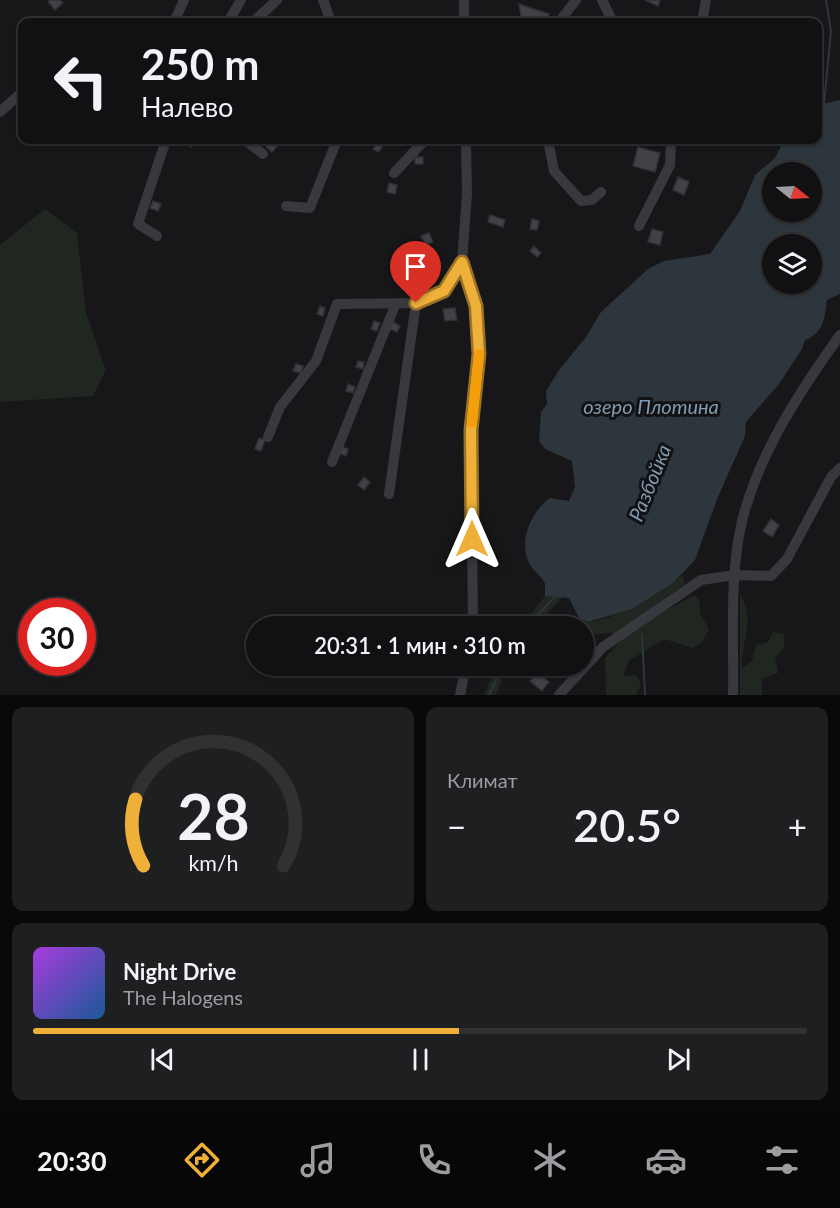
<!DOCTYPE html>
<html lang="ru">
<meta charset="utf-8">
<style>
body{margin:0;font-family:Lato,sans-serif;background:#1e1f21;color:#f1f3f6;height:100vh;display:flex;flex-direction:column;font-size:22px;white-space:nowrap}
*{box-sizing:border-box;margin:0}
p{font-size:20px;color:#9c9da0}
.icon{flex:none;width:33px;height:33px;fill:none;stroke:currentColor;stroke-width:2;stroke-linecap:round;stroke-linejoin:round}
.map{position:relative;height:695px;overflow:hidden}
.panel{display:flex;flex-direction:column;gap:12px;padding:12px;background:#09090a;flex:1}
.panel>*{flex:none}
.banner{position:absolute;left:18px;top:18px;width:804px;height:126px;border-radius:12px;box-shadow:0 2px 4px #0004,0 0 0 2px #303133;background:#111113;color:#f1f3f6;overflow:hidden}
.needle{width:39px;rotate:108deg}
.fabs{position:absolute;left:762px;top:162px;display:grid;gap:12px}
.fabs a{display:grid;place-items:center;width:60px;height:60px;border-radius:50%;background:#111113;box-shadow:0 2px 4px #0004,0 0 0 2px #303133;font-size:30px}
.speed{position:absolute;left:18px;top:598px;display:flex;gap:12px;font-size:30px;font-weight:700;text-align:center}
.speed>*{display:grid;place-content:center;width:78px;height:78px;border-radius:50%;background:#111113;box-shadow:0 2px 4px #0004,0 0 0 2px #303133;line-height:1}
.speed .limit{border:9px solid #d22;background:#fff;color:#111}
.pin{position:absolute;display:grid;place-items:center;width:51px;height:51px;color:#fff;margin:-62px -26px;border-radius:50% 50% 50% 0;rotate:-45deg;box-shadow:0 0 6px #0007}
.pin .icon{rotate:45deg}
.me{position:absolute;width:66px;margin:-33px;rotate:0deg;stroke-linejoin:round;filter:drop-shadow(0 0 4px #0008)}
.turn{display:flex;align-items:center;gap:21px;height:126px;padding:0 24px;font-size:27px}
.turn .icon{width:78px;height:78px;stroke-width:2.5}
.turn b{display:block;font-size:42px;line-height:51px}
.big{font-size:45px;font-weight:600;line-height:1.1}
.panel .card{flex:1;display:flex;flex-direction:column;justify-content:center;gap:9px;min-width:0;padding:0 21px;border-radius:12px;background:#1e1f21}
.panel .dial{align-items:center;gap:0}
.dial svg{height:156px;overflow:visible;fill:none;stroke:#303133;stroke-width:7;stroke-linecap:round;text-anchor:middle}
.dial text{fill:#f1f3f6;stroke:none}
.song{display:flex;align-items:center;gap:18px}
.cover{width:72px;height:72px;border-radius:9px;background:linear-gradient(135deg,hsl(280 70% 55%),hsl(210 70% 35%))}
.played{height:6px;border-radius:3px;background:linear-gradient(90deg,#eeb039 55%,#303133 55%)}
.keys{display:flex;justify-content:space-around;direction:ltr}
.heat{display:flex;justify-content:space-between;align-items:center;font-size:33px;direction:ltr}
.panel .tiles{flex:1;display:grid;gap:12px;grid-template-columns:1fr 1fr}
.card:last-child{grid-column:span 2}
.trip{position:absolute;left:246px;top:616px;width:348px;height:60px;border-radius:30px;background:#111113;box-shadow:0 2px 4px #0004,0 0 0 2px #303133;font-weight:600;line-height:60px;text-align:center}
.tab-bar{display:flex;height:96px;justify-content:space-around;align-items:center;background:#070708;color:#9c9da0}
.tab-bar .icon{width:42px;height:42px}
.tab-bar .active{color:#eeb039}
.tab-bar b{font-size:27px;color:#f1f3f6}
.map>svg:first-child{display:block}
.green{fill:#1f2720}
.water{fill:#2d363c;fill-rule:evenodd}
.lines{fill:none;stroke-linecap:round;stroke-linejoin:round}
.stream{stroke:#2d363c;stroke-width:2}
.building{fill:#414246;stroke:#313135;stroke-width:1.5}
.minor{stroke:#38393e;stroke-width:10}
.route-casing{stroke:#9b7225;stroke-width:15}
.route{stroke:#eeb039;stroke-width:10}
.slow{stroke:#f59e0b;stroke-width:10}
.labels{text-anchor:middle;stroke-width:6;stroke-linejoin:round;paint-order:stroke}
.water-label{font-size:20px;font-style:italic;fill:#819cb2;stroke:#121214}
</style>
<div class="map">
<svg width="840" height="695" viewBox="0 0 840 695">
<rect width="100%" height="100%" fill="#171719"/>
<path class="green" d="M45,209L77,233L86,313L106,370L93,396L0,402V245Z
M682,575L685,584L652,607L660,614L694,595L699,600L700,614L709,629L702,642L693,648L664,639C652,646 642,654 629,660L624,676L637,675L641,686L636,695H606L605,658L621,640L612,633L587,635L581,627L582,620C602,629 666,590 682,575Z
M740,594C756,622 741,639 742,669L752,661L756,645L768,642L773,632L784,634C783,650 788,646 775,657L778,673L762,679V695H740Z
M557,595L563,597L534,627H521L545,596Z
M496,666H513L502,679L496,695H484Z"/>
<path class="water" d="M840,100V294L827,300C825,317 823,334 805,340L802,349L779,384L746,422L745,436L717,499L695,560L673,583L632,609L588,622L579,618L569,598L545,596V583C541,576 531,569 528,561C519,538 532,511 550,498L569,501L575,487L572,461L545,449L539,441L541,412L547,404L546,391L559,370L586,337L601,312L648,269L664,261L710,254L740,211L755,175L775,158L784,140H818V105ZM772,172H812V212H772ZM772,244H812V284H772Z"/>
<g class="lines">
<path class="stream" d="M824,104L831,31L826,0
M526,627L557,595
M642,634L645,695
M489,695L503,666"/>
</g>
<path class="building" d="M50,0H60L63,3L55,10L48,2Z
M645,0H660L658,6Z
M519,4L549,14L547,22H522Z
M214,16L221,21V22L210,21Z
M189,140H197L191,147L186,143Z
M273,140L280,143L272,152L266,147Z
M588,140H606L605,144Z
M378,142L383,146L378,152L373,149Z
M638,147L660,153L655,172L633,166Z
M415,157H423V164H415Z
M678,177L689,182L684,195L673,190Z
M389,183L397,185L395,194L387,192Z
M153,201L161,204L158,211L150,208Z
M490,215L505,220L503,227L488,222Z
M532,219L539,221L537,230L530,229Z
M652,229L663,232L660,245L648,242Z
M429,233L433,242L425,245L421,236Z
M534,246L541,253L537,257L530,251Z
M320,306L325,308L323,316L317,314Z
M455,308L457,320L445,321L443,309Z
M374,321L380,323L377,331L371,329Z
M393,322L400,326L397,332L390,329Z
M358,361L364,362L363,369L356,367Z
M296,364L303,366L301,373L293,371Z
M348,384L355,387L353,393L346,391Z
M259,438L265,440L261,451L255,449Z
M341,447L348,449L346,456L339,453Z
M364,477L370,482L364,490L358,485Z
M771,519L779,525L772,537L763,531Z
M537,673L549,682L542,691L530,681Z"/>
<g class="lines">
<path class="minor" d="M323,0L331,22
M464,0V22
M602,0L613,22
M174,22L184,0
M228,22L241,0
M253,22L277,0
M559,22L576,0
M702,22L706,0
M0,112L22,92
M245,140L263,154
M466,140L467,194L462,262L476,306L479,354L471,430L473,627
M548,140L554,171L581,201L592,200L601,192
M394,173L425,140
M286,206L310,208L337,140
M639,226L670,165L671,140
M157,236L138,224L166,140
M268,437L280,407L316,361L337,304L416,303
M332,462L396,303
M389,494L416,303L444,291L462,262
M460,695L466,666
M559,695L603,647L701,580L735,575L771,576L787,559L831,477L840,468
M733,695C734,638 729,577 742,521C759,453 800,391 840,335"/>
</g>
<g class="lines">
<g class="route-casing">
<path id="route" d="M416,303L444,291L462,262L476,306L479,354L471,430L472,539"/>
</g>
<use href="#route" class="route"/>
<path class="slow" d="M472,423L479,354"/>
</g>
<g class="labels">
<g class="water-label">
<text x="651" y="414">озеро Плотина</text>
<text transform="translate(650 483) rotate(-68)" y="7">Разбойка</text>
</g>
</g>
</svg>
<div class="fabs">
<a><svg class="needle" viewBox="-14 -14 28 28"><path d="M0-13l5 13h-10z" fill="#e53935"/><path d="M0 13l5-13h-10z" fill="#9c9da0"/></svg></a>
<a><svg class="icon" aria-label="layers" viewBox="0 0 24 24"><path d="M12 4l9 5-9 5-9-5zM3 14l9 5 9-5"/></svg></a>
</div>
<div class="speed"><div class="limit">30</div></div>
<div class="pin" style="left:416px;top:303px;background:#d93025"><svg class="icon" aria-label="arrive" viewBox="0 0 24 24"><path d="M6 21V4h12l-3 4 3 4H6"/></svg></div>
<svg class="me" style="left:472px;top:539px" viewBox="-20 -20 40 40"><path d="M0-17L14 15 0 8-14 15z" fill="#eeb039" stroke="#fff" stroke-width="4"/></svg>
<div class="trip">20:31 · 1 мин · 310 m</div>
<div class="banner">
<div class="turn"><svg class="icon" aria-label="left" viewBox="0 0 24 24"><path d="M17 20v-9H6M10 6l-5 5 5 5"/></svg><div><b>250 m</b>Налево</div></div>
</div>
</div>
<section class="panel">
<div class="tiles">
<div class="card dial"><svg viewBox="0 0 100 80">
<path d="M14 69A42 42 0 1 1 86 69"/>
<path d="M14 69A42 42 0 0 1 10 35" stroke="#eeb039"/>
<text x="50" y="56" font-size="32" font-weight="700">28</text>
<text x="50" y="72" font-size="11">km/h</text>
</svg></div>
<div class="card"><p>Климат</p>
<div class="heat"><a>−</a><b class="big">20.5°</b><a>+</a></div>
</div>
<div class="card">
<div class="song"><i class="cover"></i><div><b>Night Drive</b><p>The Halogens</p></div></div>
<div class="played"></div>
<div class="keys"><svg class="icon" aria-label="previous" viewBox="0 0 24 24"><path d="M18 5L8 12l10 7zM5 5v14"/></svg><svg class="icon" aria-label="pause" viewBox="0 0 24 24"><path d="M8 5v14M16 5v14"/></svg><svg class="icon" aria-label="next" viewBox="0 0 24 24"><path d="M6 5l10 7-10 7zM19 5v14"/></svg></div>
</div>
</div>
</section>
<nav class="tab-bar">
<b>20:30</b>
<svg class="icon active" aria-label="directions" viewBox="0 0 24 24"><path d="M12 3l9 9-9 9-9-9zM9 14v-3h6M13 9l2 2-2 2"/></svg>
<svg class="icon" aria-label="music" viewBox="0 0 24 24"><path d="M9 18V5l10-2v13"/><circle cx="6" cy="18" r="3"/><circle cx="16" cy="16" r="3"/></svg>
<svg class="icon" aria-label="phone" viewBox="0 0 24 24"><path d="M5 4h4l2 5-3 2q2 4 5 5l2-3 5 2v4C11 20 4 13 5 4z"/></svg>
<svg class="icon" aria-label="climate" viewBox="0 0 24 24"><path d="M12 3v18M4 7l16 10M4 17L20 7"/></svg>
<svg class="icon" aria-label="car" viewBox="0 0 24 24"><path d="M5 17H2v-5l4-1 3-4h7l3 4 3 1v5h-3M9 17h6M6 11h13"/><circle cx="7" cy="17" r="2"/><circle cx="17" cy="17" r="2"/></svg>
<svg class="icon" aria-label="filters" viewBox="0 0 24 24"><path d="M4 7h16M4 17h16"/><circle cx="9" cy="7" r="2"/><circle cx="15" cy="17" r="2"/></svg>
</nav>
